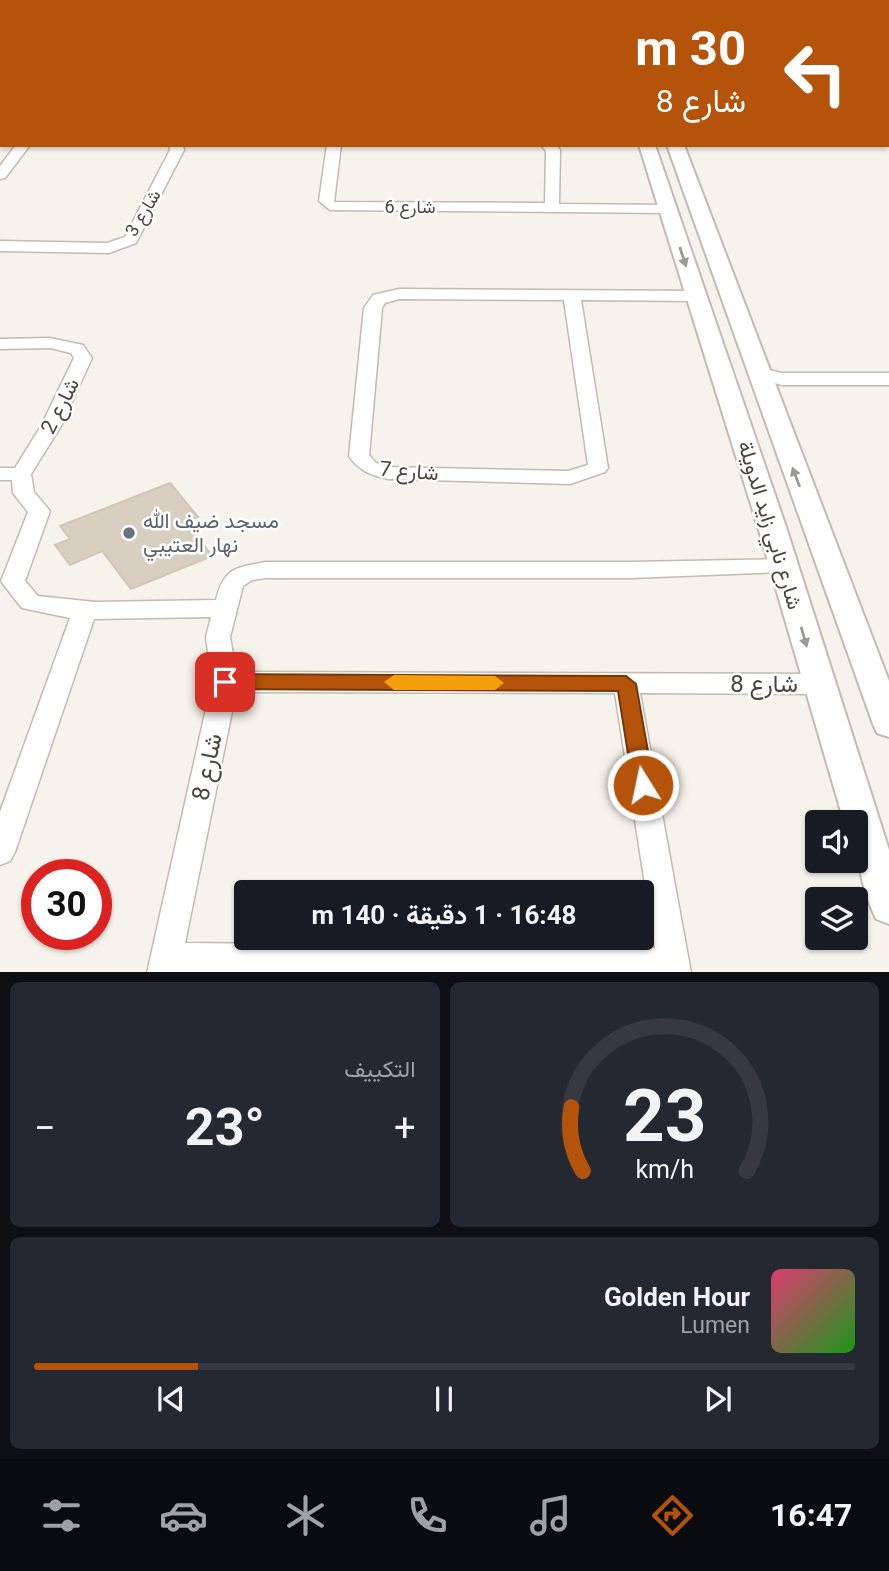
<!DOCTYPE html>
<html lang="ar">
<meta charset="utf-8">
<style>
body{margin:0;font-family:Roboto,Vazirmatn,sans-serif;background:#242831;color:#f1f3f6;direction:rtl;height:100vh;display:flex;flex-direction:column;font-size:26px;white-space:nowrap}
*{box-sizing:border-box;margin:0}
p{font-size:23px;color:#9ea1a6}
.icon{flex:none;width:38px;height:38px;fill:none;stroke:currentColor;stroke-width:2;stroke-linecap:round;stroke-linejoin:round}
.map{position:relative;height:972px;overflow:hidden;direction:ltr}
.sheet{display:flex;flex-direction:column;gap:10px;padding:10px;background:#0d0f14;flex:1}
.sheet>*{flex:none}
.hud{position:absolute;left:0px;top:0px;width:889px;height:147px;box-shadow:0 2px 5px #0004;direction:rtl;background:#b45309;color:#fff;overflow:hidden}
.buttons{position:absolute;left:805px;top:810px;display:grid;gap:14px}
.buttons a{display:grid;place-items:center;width:63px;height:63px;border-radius:7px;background:#171b24;box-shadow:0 2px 5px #0004;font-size:35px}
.speed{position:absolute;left:21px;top:859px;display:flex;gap:14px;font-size:35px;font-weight:700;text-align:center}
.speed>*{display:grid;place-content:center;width:91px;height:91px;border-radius:50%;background:#171b24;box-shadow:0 2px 5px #0004;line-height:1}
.speed .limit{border:10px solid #d22;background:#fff;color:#111}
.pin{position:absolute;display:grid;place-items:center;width:60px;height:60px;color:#fff;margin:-30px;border-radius:14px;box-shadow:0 4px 10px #0006}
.me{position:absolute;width:77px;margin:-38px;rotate:350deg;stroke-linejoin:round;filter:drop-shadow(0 0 5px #0008)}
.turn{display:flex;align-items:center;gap:24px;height:147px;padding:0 28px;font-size:32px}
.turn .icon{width:91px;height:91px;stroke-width:2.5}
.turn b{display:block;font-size:49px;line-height:60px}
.big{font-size:52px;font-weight:700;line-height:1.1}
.sheet .card{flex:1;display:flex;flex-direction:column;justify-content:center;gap:10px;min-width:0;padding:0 24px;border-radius:10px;background:#242831}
.sheet .dial{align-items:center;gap:0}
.dial svg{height:182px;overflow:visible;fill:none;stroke:#363941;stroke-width:7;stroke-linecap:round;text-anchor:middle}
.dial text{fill:#f1f3f6;stroke:none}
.song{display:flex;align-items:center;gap:21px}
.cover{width:84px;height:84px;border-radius:10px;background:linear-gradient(135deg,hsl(340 70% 55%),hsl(120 70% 35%))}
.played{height:7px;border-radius:4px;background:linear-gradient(90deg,#b45309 20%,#363941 20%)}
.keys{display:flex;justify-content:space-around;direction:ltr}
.heat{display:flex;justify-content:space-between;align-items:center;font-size:38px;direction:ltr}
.sheet .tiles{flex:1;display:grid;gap:10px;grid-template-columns:1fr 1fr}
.card:last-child{grid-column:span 2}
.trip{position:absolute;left:234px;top:880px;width:420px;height:70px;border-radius:7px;background:#171b24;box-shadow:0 2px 5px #0004;font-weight:700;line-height:70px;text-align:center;direction:rtl}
.tab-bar{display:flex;height:112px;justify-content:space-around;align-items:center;background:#090b0e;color:#9ea1a6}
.tab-bar .icon{width:49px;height:49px}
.tab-bar .selected{color:#b45309}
.tab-bar b{font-size:32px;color:#f1f3f6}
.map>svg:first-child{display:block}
.building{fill:#d8cfc1;stroke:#d3c7b4;stroke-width:2}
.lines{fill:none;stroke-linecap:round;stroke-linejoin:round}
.minor-casing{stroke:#c2bbae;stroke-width:3}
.tertiary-casing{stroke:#c2bbae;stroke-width:4}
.primary-casing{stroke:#e6c16a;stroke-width:4}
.trunk-casing{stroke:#e0a43c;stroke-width:3}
.minor{fill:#fff;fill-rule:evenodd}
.tertiary{fill:#fff;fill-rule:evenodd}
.primary{fill:#ffe39c;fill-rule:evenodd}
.trunk{fill:#ffd985;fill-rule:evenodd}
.oneway{fill:#9c9892}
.route{fill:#b45309;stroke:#753606;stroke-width:2}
.slow{fill:#f59e0b}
.worship-dot{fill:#6b7280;stroke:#fff;stroke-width:2.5}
.labels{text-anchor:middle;stroke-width:5;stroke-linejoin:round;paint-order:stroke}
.far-street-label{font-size:18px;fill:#4b4439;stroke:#fff}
.street-label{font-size:21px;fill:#4b4439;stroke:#fff}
.worship-label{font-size:21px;fill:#5b616d;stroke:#fff;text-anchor:start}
.near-street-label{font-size:24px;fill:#4b4439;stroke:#fff}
</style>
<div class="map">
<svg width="889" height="973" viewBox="0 0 889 973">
<rect width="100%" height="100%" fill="#f6f3ec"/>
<path class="building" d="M170,483L198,517L186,521L212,556L131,589L102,551L70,565L55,545L70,539L60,526Z"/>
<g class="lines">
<g class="minor-casing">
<path id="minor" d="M0,49H2V55H0Z
M887,58H889V65H887Z
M0,133H2V141H0Z
M16,145H30L5,178L0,179V166Z
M169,145H183L184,150L136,243L109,253L0,251V241L107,243L125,237L170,150Z
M327,145H341L334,202L545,203L546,151L541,145H556L560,150L559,204L667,205L674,209L667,213L330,210L319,201Z
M399,289L696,291L704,296L696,301L581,300L608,468L605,472L570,484L388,479C371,475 359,471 349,456L364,308L373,295ZM399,299L564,300L588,465L568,471L389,467L376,463L369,455L382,308L385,303Z
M50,338L83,345L92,358L61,426L31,474L34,492L50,511L25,581L38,596L95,602L216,600C224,568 236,567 266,562H632L791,559L794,564L791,569L783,572L632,578H266L252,580L243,586L230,637L236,672L818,674L827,677L831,684L827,691L818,694L640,693L691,973H147L212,682L206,637L211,617L94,619L15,852L10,861L0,865V812L70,618L22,608L3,584L1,581L28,512L13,493L12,480H0V468H15L41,426L74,358L71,353L50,348L0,349V339ZM236,692L615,693L655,948L185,943Z
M757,367L782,373H889V385H782L750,377L748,373L750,369Z"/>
</g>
<g class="tertiary-casing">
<path id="tertiary" d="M0,95H2V105H0Z
M887,98H889V108H887Z
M639,145H655L786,527L889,850V924L876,919C861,887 856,857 856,822H844L758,527Z
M667,145H684L889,681V737L877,733L873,724Z"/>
</g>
<g class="primary-casing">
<path id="primary" d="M887,2H889V12H887Z"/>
</g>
<g class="trunk-casing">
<path id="trunk" d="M528,0H563L564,2H530Z
M0,2H2V12H0Z"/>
</g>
<use href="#minor" class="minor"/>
<use href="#tertiary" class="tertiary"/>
<use href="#primary" class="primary"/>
<use href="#trunk" class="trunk"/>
</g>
<defs><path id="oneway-solid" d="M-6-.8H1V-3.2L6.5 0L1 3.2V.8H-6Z" transform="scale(1.75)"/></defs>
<g class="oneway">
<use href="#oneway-solid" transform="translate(683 257) rotate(72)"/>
<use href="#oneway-solid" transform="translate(796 477) rotate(-111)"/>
<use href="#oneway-solid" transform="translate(804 637) rotate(74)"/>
</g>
<path class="route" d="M225,674L626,676L636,684L654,785L651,791L643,794L636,791L633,785L618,691L225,689L215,682Z"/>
<path class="slow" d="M394,675L495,676L504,683L495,690H394L384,682Z"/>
<circle class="worship-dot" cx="129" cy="533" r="7"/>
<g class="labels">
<g class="far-street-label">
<text x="410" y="213">شارع 6</text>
<text transform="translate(143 213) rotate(-59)" y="6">شارع 3</text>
</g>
<g class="street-label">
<text transform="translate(60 406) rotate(-63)" y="7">شارع 2</text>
<text transform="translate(409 471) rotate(5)" y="7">شارع 7</text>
<text transform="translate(770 525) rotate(73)" y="7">شارع نابي زايد الدويلة</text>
</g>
<g class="worship-label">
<text x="143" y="528">مسجد ضيف الله<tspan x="143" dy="24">نهار العتيبي</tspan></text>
</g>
<g class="near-street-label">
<text x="764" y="692">شارع 8</text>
<text transform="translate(207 767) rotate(-78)" y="8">شارع 8</text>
</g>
</g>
</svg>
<div class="buttons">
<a><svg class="icon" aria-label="sound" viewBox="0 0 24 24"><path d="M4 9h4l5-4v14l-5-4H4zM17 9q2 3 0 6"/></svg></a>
<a><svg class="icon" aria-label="layers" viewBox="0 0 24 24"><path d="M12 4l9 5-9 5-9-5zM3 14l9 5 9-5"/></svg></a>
</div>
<div class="speed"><div class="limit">30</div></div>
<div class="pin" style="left:225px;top:682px;background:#d93025"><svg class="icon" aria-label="arrive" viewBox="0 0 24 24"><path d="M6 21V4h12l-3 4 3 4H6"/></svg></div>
<svg class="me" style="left:643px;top:785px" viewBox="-20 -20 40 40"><circle r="17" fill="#b45309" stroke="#fff" stroke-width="3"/><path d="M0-11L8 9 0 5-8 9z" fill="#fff"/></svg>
<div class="trip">16:48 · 1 دقيقة · 140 m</div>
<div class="hud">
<div class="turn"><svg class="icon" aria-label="left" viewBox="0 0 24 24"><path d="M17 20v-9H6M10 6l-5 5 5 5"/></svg><div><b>30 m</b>شارع 8</div></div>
</div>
</div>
<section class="sheet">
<div class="tiles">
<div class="card dial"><svg viewBox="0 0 100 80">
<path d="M14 69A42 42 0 1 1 86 69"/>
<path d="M14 69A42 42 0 0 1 9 41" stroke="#b45309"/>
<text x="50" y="56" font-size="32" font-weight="700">23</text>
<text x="50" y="72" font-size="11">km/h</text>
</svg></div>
<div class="card"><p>التكييف</p>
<div class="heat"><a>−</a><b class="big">23°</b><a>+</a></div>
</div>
<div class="card">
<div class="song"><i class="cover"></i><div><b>Golden Hour</b><p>Lumen</p></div></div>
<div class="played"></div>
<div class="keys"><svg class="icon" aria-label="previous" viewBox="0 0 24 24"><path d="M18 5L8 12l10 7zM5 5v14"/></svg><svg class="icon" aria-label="pause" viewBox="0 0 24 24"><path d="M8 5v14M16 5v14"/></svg><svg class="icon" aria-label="next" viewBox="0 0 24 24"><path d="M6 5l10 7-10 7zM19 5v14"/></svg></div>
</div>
</div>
</section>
<nav class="tab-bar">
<b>16:47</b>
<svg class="icon selected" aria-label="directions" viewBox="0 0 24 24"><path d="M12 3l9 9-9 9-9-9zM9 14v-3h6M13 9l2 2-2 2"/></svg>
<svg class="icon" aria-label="music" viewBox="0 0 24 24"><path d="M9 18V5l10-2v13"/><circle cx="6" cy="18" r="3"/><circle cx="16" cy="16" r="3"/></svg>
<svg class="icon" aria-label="phone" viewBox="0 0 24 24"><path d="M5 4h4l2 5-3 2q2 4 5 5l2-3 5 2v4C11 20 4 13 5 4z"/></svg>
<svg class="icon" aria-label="climate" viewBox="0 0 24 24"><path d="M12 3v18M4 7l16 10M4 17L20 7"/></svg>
<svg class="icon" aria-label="car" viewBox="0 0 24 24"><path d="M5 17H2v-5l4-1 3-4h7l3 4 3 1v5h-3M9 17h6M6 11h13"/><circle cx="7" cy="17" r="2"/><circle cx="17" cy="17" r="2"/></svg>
<svg class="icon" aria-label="filters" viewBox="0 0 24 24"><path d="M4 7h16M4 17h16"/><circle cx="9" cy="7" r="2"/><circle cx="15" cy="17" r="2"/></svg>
</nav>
